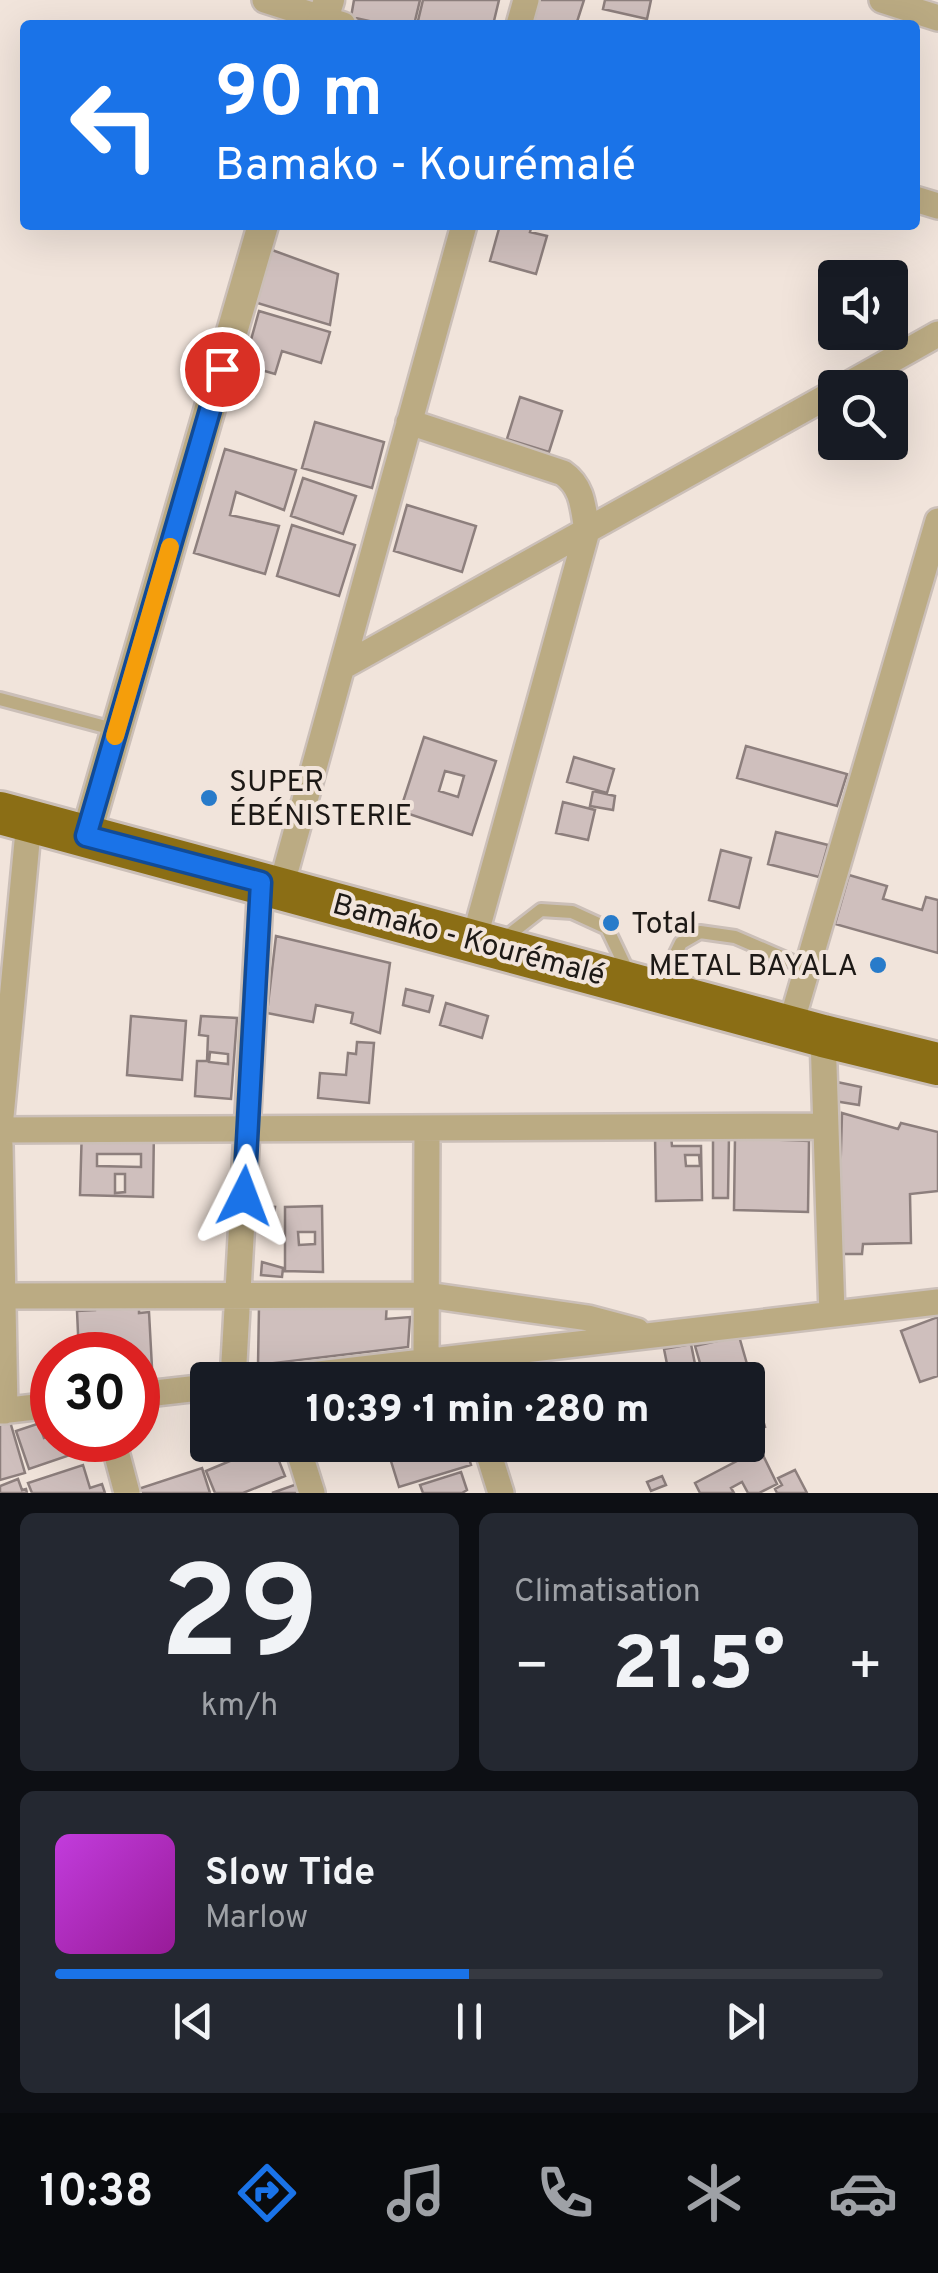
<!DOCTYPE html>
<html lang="fr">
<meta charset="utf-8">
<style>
body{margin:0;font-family:Overpass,sans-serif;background:#242831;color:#f1f3f6;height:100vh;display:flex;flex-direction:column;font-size:38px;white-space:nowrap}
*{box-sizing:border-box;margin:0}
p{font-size:32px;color:#9ea1a6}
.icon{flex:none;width:55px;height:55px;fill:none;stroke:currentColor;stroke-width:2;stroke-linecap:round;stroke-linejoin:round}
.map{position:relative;height:1493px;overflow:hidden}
.drawer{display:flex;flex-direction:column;gap:20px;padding:20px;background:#0d0f14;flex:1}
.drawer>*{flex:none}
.top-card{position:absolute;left:20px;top:20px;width:900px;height:210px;border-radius:10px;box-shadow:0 10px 40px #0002;background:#1a73e8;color:#fff;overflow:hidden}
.buttons{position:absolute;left:818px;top:260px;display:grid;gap:20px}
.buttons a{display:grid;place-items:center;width:90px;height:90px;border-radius:10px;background:#171b24;box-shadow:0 10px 40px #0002;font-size:50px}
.speed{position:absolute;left:30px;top:1332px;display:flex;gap:20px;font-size:50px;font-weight:700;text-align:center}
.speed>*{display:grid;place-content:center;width:130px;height:130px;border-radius:50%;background:#171b24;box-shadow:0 10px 40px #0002;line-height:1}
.speed .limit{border:15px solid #d22;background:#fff;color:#111}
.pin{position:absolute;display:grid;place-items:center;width:85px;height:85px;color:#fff;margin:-42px;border:5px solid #fff;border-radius:50%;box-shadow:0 2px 10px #0007}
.me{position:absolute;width:110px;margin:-55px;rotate:3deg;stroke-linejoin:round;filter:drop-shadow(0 0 8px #0008)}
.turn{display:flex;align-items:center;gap:35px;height:210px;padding:0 30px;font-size:45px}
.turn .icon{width:130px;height:130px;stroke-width:2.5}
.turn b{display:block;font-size:70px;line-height:85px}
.big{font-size:75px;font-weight:800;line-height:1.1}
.drawer .tile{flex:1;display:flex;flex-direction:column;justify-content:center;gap:15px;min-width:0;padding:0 35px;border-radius:15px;background:#242831}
.drawer .dial{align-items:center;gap:0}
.dial b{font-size:130px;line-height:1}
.song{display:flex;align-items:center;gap:30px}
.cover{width:120px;height:120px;border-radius:15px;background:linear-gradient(135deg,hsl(290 70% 55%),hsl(300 70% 35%))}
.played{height:10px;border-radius:5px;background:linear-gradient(90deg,#1a73e8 50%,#363941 50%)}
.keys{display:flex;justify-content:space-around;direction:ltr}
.heat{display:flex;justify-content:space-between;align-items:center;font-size:55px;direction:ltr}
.drawer .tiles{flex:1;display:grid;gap:20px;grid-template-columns:1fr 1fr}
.tile:last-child{grid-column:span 2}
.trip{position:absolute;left:190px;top:1362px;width:575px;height:100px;border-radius:10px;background:#171b24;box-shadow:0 10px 40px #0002;font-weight:800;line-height:100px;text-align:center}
.tabs{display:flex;height:160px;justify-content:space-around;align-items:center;background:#090b0e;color:#9ea1a6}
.tabs .icon{width:70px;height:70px}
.tabs .on{color:#1a73e8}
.tabs b{font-size:45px;color:#f1f3f6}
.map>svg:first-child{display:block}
.building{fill:#cfbfbd;stroke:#8d7f7d;stroke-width:2.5;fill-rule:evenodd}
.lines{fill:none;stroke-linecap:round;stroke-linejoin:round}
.service-casing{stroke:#cbbfb8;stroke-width:18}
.minor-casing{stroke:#cbbfb8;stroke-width:30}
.tertiary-casing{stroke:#cbbfb8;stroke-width:35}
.trunk-casing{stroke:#cbbfb8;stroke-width:48}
.service{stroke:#bbab83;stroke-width:12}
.minor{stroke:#bbab83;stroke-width:25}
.tertiary{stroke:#bbab83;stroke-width:30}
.trunk{stroke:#8b6e15;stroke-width:42}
.route-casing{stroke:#114b97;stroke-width:25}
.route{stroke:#1a73e8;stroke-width:18}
.slow{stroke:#f59e0b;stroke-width:18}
.poi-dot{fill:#287bca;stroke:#f1e4db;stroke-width:4}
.labels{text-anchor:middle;stroke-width:8;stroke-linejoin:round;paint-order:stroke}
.poi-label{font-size:30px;fill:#1d1916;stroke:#f1e4db;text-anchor:start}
.street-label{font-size:30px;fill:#1d1916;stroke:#f1e4db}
</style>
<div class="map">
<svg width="938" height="1493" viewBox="0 0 938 1493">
<rect width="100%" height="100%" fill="#f1e4db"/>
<path class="building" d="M354,0H420L414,25H387L351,17Z
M423,0H499L493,25H417Z
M537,0H584L576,25H530Z
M605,0H651L647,19L603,9Z
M500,225H532L530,232L547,236L536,274L490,261Z
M272,250L338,274L330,325L254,302Z
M259,311L330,332L321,363L282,351L275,374L244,365Z
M520,397L562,411L549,452L507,439Z
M315,422L384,442L372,488L302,468Z
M225,449L296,470L284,510L236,492L230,515L279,526L265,574L194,553Z
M303,478L356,496L343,534L291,516Z
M407,505L476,526L462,572L394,551Z
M292,525L355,545L339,596L277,576Z
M424,737L496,761L472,835L400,811ZM445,771L464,776L458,797L439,791Z
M746,746L847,774L837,806L737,778Z
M574,757L614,769L607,793L567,782Z
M593,791L615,796L613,810L590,806Z
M563,802L595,810L588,840L556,833Z
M265,807L276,810L272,826L260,823Z
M776,832L828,845L819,877L768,864Z
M721,850L751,858L739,908L709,900Z
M849,875L887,886L883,899L922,910L926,897L938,900V953L835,924Z
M276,936L390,963L380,1033L351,1023L353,1013L316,1005L313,1022L267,1013Z
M406,989L433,996L429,1012L403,1005Z
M446,1003L488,1016L482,1038L440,1025Z
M131,1016L186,1021L182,1080L127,1075Z
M201,1016L237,1018L231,1099L195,1096L197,1061H207L208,1036L199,1035ZM210,1052L228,1054V1064L209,1062Z
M357,1042L374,1043L369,1103L318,1098L320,1073L346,1075L348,1053L356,1054Z
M837,1082L861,1087L859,1105L834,1101Z
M842,1113L898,1129L901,1123L938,1132V1191L910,1194L911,1243L863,1244L862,1254H838Z
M82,1126L154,1128L153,1197L80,1195ZM97,1154H141V1167L97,1166ZM115,1174H125V1192L115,1193Z
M713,1134L729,1135L728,1198H713Z
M655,1135H671L672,1146H701L702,1200L656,1201ZM685,1155H699L700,1166H686Z
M735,1138L809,1141L808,1212L734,1210Z
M262,1206L275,1207L273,1223L261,1221Z
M322,1206L323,1272L285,1271V1207ZM298,1232H315V1244L299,1245Z
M262,1262L283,1268L282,1277L261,1275Z
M387,1302L386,1319L410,1317L408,1347L258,1365L259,1307Z
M95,1304L139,1307V1313L149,1312L153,1386L138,1387V1355H79L77,1311L95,1310Z
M938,1317V1376L920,1382L901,1331Z
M739,1336L765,1427L748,1432V1380H705L695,1346Z
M691,1344L695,1364L668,1369L664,1349Z
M514,1367L515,1380H480L477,1371Z
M9,1418L25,1473L0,1480V1421Z
M52,1419V1423V1420L39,1424L44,1438L52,1435V1440H64L70,1455L29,1469L16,1431Z
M256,1445H282L283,1448L275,1451L285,1476L243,1493H215L206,1471L242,1456L241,1453Z
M386,1445H455L457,1452L466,1449L471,1465L399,1487Z
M543,1445H577L578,1449L548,1459Z
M652,1445H664L667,1453L656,1457Z
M760,1449L777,1484L759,1493H748L742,1482L731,1488L734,1493H700L695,1483Z
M83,1465L90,1488L102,1484L105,1493H32L28,1483Z
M202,1468L210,1493H136L135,1490Z
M795,1470L807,1493H777L775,1489L782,1485L778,1478Z
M461,1472L467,1490L462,1493H423L420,1485Z
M662,1476L666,1485L651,1491L647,1482Z
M18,1479L22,1490L26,1489L27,1493H0V1486Z
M297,1484L300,1493H272Z"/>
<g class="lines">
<g class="service-casing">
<path id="service" d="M0,699L117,730
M501,941L541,910L572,912L607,928L628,972
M661,984L681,943L700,932L735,937L807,968"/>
</g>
<g class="minor-casing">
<path id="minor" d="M265,0L343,25
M882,0L938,18
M519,25L526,0
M915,199L938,206
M842,388L938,334
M409,422L563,473C583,487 583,507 587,531L474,940
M342,667L835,392
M281,887L464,225
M790,1027L938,521
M823,1036L832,1314
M0,1127L29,821
M0,1130L826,1126
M0,1145L5,1411
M0,1296L427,1295L588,1318L637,1331
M426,1362L427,1130
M233,1380L261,882
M267,1380L938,1302
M138,1395L208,1387
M0,1411L52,1405
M113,1440L127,1493
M297,1445L312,1493
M486,1445L501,1493"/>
</g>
<g class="tertiary-casing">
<path id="tertiary" d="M321,25L329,0
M86,836L263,225"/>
</g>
<g class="trunk-casing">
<path id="trunk" d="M0,813L823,1036L938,1064"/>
</g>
<use href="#service" class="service"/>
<use href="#minor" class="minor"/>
<use href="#tertiary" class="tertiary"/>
<use href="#trunk" class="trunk"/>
</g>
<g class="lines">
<g class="route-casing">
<path id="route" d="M222,369L86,836L261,882L244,1196"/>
</g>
<use href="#route" class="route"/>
<path class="slow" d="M115,736L170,547"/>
</g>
<g class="poi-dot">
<circle cx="209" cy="798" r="10"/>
<circle cx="611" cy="923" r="10"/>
<circle cx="878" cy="965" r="10"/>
</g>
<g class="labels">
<g class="poi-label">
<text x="229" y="791">SUPER<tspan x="229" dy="34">ÉBÉNISTERIE</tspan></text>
<text x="631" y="933">Total</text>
<text x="858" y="975" text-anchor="end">METAL BAYALA</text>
</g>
<g class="street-label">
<text transform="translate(469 939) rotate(15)" y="10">Bamako - Kourémalé</text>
</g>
</g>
</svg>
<div class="buttons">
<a><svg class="icon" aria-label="sound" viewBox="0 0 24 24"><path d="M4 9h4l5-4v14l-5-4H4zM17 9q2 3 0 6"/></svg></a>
<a><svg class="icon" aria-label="search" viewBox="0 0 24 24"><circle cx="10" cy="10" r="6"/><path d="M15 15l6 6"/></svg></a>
</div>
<div class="speed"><div class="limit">30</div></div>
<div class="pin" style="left:222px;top:369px;background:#d93025"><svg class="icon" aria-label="arrive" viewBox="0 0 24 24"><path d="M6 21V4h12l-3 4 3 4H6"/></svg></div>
<svg class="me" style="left:244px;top:1196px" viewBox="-20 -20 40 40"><path d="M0-17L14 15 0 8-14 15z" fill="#1a73e8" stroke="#fff" stroke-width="4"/></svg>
<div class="trip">10:39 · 1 min · 280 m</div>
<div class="top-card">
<div class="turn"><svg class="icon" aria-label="left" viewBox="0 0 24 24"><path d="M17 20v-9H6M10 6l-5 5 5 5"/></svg><div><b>90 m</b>Bamako - Kourémalé</div></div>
</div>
</div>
<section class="drawer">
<div class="tiles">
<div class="tile dial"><b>29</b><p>km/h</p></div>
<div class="tile"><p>Climatisation</p>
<div class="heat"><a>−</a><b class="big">21.5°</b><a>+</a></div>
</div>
<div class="tile">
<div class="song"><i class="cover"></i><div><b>Slow Tide</b><p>Marlow</p></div></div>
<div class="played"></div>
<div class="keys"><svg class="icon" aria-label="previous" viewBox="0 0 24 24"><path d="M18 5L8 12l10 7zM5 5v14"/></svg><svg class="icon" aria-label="pause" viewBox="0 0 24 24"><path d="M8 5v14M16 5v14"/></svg><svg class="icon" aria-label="next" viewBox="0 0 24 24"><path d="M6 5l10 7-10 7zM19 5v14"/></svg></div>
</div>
</div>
</section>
<nav class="tabs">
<b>10:38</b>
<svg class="icon on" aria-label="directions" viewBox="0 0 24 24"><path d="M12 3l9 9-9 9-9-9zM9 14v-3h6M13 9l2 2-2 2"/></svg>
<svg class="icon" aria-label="music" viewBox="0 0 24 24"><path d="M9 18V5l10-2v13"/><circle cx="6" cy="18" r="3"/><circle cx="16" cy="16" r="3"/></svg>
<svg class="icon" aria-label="phone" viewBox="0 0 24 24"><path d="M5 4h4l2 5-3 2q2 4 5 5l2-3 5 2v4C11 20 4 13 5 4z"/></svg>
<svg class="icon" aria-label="climate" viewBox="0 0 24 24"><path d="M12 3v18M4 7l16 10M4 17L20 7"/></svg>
<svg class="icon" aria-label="car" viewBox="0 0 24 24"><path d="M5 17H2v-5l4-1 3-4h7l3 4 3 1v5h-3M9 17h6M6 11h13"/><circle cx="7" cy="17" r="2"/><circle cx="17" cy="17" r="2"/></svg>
</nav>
